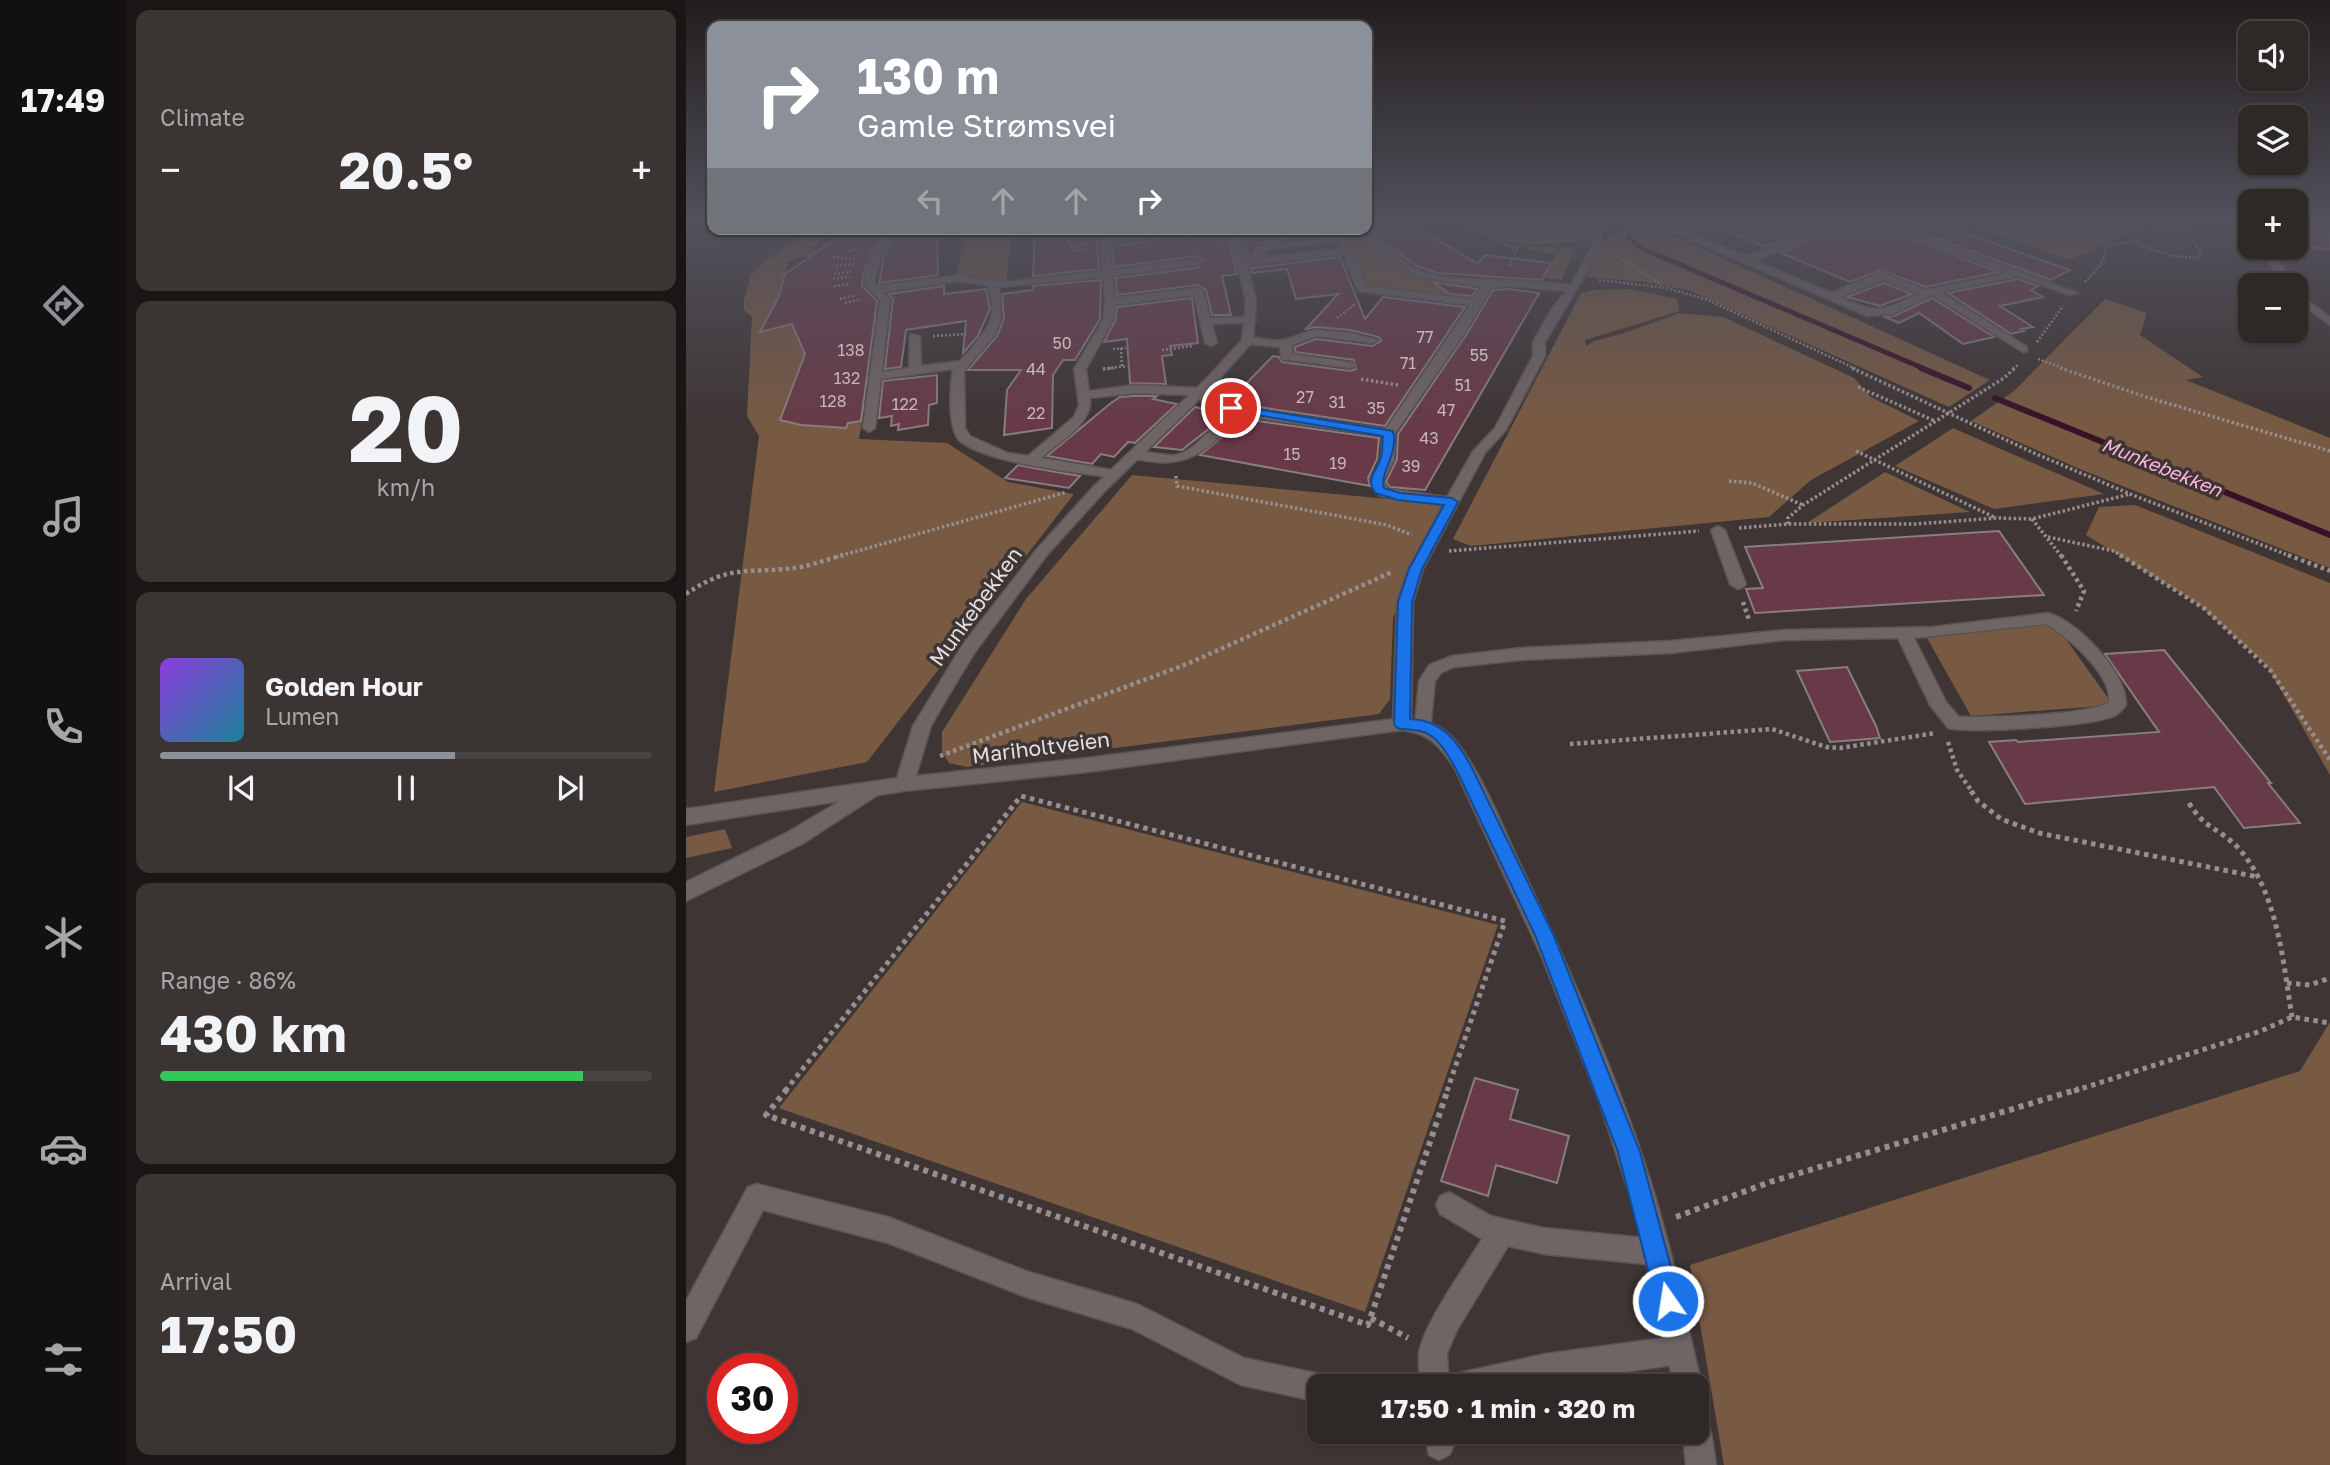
<!DOCTYPE html>
<meta charset="utf-8">
<style>
body{margin:0;font-family:"Golos Text",sans-serif;background:#3a3433;color:#f1f3f6;height:100vh;display:flex;flex-direction:column;font-size:26px;white-space:nowrap}
*{box-sizing:border-box;margin:0}
p{font-size:23px;color:#a7a6a7}
.icon{flex:none;width:38px;height:38px;fill:none;stroke:currentColor;stroke-width:2;stroke-linecap:round;stroke-linejoin:round}
.map{position:relative;flex:1;overflow:hidden}
.details{display:flex;flex-direction:column;gap:10px;padding:10px;background:#191615;width:560px}
.details>*{flex:none}
.top-card{position:absolute;left:21px;top:21px;width:665px;height:214px;border-radius:14px;box-shadow:0 2px 5px #0004,0 0 0 2px #494444;background:#8c9099;color:#fff;overflow:hidden}
.controls{position:absolute;left:1552px;top:21px;display:grid;gap:14px}
.controls a{display:grid;place-items:center;width:70px;height:70px;border-radius:14px;background:#2e2827;box-shadow:0 2px 5px #0004,0 0 0 2px #494444;font-size:35px}
.speed{position:absolute;left:21px;top:1353px;display:flex;gap:14px;font-size:35px;font-weight:700;text-align:center}
.speed>*{display:grid;place-content:center;width:91px;height:91px;border-radius:50%;background:#2e2827;box-shadow:0 2px 5px #0004,0 0 0 2px #494444;line-height:1}
.speed .limit{border:10px solid #d22;background:#fff;color:#111}
.pin{position:absolute;display:grid;place-items:center;width:60px;height:60px;color:#fff;margin:-30px;border:4px solid #fff;border-radius:50%;box-shadow:0 2px 7px #0007}
.me{position:absolute;width:77px;margin:-38px;rotate:347deg;stroke-linejoin:round;filter:drop-shadow(0 0 5px #0008)}
.turn{display:flex;align-items:center;gap:24px;height:147px;padding:0 35px;font-size:32px}
.turn .icon{width:91px;height:91px;stroke-width:2.5}
.turn b{display:block;font-size:49px;line-height:60px}
.lanes{display:flex;align-items:center;height:66px;padding:0 35px;background:#0003;justify-content:center;gap:35px;direction:ltr}
.lanes .off{opacity:.35}
.big{font-size:52px;font-weight:700;line-height:1.1}
.details .tile{flex:1;display:flex;flex-direction:column;justify-content:center;gap:10px;min-width:0;padding:0 24px;border-radius:14px;background:#3a3433}
.details .dial{align-items:center;gap:0}
.dial b{font-size:91px;line-height:1}
.song{display:flex;align-items:center;gap:21px}
.cover{width:84px;height:84px;border-radius:10px;background:linear-gradient(135deg,hsl(270 70% 55%),hsl(190 70% 35%))}
.played{height:7px;border-radius:4px;background:linear-gradient(90deg,#8c9099 60%,#494444 60%)}
.keys{display:flex;justify-content:space-around;direction:ltr}
.heat{display:flex;justify-content:space-between;align-items:center;font-size:38px;direction:ltr}
.charge{height:10px;border-radius:5px;background:linear-gradient(90deg,#34c759 86%,#494444 0)}
.trip{position:absolute;left:621px;top:1374px;width:402px;height:70px;border-radius:14px;background:#2e2827;box-shadow:0 2px 5px #0004,0 0 0 2px #494444;font-weight:700;line-height:70px;text-align:center}
main{display:flex;flex:1;min-height:0}
.tabs{display:flex;flex-direction:column;width:126px;justify-content:space-around;align-items:center;background:#121010;color:#a7a6a7}
.tabs .icon{width:49px;height:49px}
.tabs .active{color:#8c9099}
.tabs b{font-size:32px;color:#f1f3f6}
.map>svg:first-child{display:block}
.green{fill:#785a43}
.lines{fill:none;stroke-linecap:round;stroke-linejoin:round}
.stream-far1{stroke:#361128;stroke-width:5}
.stream{stroke:#361128;stroke-width:6}
.building{fill:#683a47;stroke:#887d80;stroke-width:2}
.lane-casing{stroke:#5b5353;stroke-width:3}
.street-casing{stroke:#5b5353;stroke-width:3}
.path-far4{stroke:#978f8f;stroke-width:2.5;stroke-dasharray:2 2;stroke-linecap:butt}
.path-far3{stroke:#978f8f;stroke-width:3.5;stroke-dasharray:2.5 2.5;stroke-linecap:butt}
.path-far2{stroke:#978f8f;stroke-width:4.5;stroke-dasharray:3.5 3.5;stroke-linecap:butt}
.path-far1{stroke:#978f8f;stroke-width:5;stroke-dasharray:4.5 4.5;stroke-linecap:butt}
.path{stroke:#978f8f;stroke-width:6;stroke-dasharray:5 5;stroke-linecap:butt}
.lane{fill:#706565;fill-rule:evenodd}
.street{fill:#706565;fill-rule:evenodd}
.route{fill:#1a73e8;stroke:#114b97;stroke-width:2}
.labels{text-anchor:middle;stroke-width:7;stroke-linejoin:round;paint-order:stroke}
.far-number-label{font-size:16px;fill:#c6b6b9}
.far-water-label{font-size:19px;font-style:italic;fill:#fdb5de;stroke:#3e3534}
.street-label{font-size:21px;fill:#e5dfdf;stroke:#3e3534}
</style>
<main>
<nav class="tabs">
<b>17:49</b>
<svg class="icon active" aria-label="directions" viewBox="0 0 24 24"><path d="M12 3l9 9-9 9-9-9zM9 14v-3h6M13 9l2 2-2 2"/></svg>
<svg class="icon" aria-label="music" viewBox="0 0 24 24"><path d="M9 18V5l10-2v13"/><circle cx="6" cy="18" r="3"/><circle cx="16" cy="16" r="3"/></svg>
<svg class="icon" aria-label="phone" viewBox="0 0 24 24"><path d="M5 4h4l2 5-3 2q2 4 5 5l2-3 5 2v4C11 20 4 13 5 4z"/></svg>
<svg class="icon" aria-label="climate" viewBox="0 0 24 24"><path d="M12 3v18M4 7l16 10M4 17L20 7"/></svg>
<svg class="icon" aria-label="car" viewBox="0 0 24 24"><path d="M5 17H2v-5l4-1 3-4h7l3 4 3 1v5h-3M9 17h6M6 11h13"/><circle cx="7" cy="17" r="2"/><circle cx="17" cy="17" r="2"/></svg>
<svg class="icon" aria-label="filters" viewBox="0 0 24 24"><path d="M4 7h16M4 17h16"/><circle cx="9" cy="7" r="2"/><circle cx="15" cy="17" r="2"/></svg>
</nav>
<section class="details">
<div class="tile"><p>Climate</p>
<div class="heat"><a>−</a><b class="big">20.5°</b><a>+</a></div>
</div>
<div class="tile dial"><b>20</b><p>km/h</p></div>
<div class="tile">
<div class="song"><i class="cover"></i><div><b>Golden Hour</b><p>Lumen</p></div></div>
<div class="played"></div>
<div class="keys"><svg class="icon" aria-label="previous" viewBox="0 0 24 24"><path d="M18 5L8 12l10 7zM5 5v14"/></svg><svg class="icon" aria-label="pause" viewBox="0 0 24 24"><path d="M8 5v14M16 5v14"/></svg><svg class="icon" aria-label="next" viewBox="0 0 24 24"><path d="M6 5l10 7-10 7zM19 5v14"/></svg></div>
</div>
<div class="tile"><p>Range · 86%</p><b class="big">430 km</b><div class="charge"></div></div>
<div class="tile"><p>Arrival</p><b class="big">17:50</b></div>
</section>
<div class="map">
<svg width="1644" height="1465" viewBox="0 0 1644 1465">
<rect width="100%" height="100%" fill="#3e3534"/>
<path class="green" d="M791,220H908L900,237L851,243L816,242L779,223Z
M1270,220H1469L1384,260Z
M960,228L981,233L1304,380L1263,407L1002,290L958,282L902,277C919,239 915,232 960,228Z
M129,229H149L125,249L162,251L111,258L102,263L92,299L176,283L181,321L191,320L188,337L170,339L177,377L184,376L182,389L165,391L115,425L160,428L168,406L179,404L173,439L261,443L322,482L388,494L181,762L28,792L73,436L61,416L66,317L58,310C56,296 64,288 64,275L84,257Z
M283,229H326L320,283L270,276Z
M655,230L663,232L722,273L796,285L783,304L680,290Z
M839,246L890,248L875,280L856,278L870,254L840,250Z
M945,289L991,299L994,311L899,340L900,346L908,341L935,334L994,313L1037,317L1168,378L1185,397L1233,421L1125,480L1083,517L785,546L767,539L895,293L907,290Z
M1419,299L1461,313L1454,335L1517,377L1500,380L1644,438V568L1396,470L1285,421L1328,391Z
M1267,428L1418,494L1308,509L1209,466Z
M1199,472L1284,512L1121,523Z
M446,475L756,504L707,618L704,699L693,714L281,767L263,763L256,752V732L340,599Z
M1449,505L1644,583V775L1581,666L1512,604L1400,535L1413,507Z
M1367,621L1427,705L1285,716L1237,631Z
M336,802L812,925L679,1312L93,1108Z
M39,829L46,848L0,858V837Z
M1644,1022V1465H1038L1004,1265L1614,1071Z"/>
<g class="lines">
<path class="stream-far1" d="M879,220L894,226
M943,237L955,248L1239,369"/>
<path class="stream" d="M1235,368L1283,388
M1309,398L1644,535"/>
</g>
<path class="building" d="M681,220H710L723,223L792,264L799,255L865,263L856,280L751,273L731,266L681,232Z
M1038,220H1050L1094,241L1079,247L1028,226Z
M1071,220H1149L1110,235Z
M1168,220H1178L1312,272L1240,287L1194,270L1164,282L1095,253Z
M1200,220H1241L1384,270L1365,280Z
M1610,220H1644V250L1610,245Z
M164,229H202L185,253L177,275L176,286L191,301L175,421L162,423L160,428L115,425L94,420L119,354L106,324L74,332L92,298L99,274Z
M218,229H251L252,275L193,283L198,255Z
M349,229H409L413,269L347,276Z
M590,229H642L644,233L572,243L569,256L562,257L558,238L591,235Z
M528,233V241L543,239L551,274L536,276L545,315H526L520,290L512,285L431,295L430,278L511,268L518,261L511,256L428,267L426,246Z
M654,257L679,319L697,297L779,307L699,426L573,407L545,399L587,356L593,357L596,362L664,371L670,369L668,360L609,352V347L630,339L686,346L695,341L693,337L664,330L630,327L620,329L652,294L610,299L601,269L566,273L565,268Z
M1332,279L1352,286L1345,290L1357,297L1314,306L1347,327L1335,329L1338,331L1325,334L1262,293Z
M415,280L414,319L389,360H377L367,375L366,428L318,435L321,390L335,370H282L311,336L318,318L316,294L347,290V286Z
M747,282L791,289L786,296L764,294Z
M1198,283L1226,294L1194,306L1161,297Z
M258,286V294L300,289L304,309L292,336L277,353L280,321L220,330L215,367L199,369L207,299L203,294Z
M822,289L853,293L739,490L704,487L700,482L711,459L712,434L782,332L807,290Z
M506,298L512,343L484,346L486,355L476,356L480,384L444,383L441,339L418,342L429,321L431,307Z
M1246,298L1308,337L1277,344L1233,313L1213,323L1199,317L1208,316Z
M251,375V403L243,405L242,425L212,430L213,424L205,426L206,416L193,418L197,381Z
M448,396H471L467,399L491,404L449,443L442,442L428,457L415,454L406,464L361,456L425,403L434,397Z
M509,407L572,421L693,438L691,459L682,478L684,486L514,455L542,432L545,427L537,422L528,425L496,450L468,447Z
M332,465L370,472L394,476L383,488L319,478Z
M1313,531L1358,595L1069,613L1060,589L1077,588L1059,547Z
M1478,650L1585,783H1582L1614,823L1558,828L1528,787L1339,804L1303,742L1330,740L1332,742L1473,732L1419,654Z
M1161,667L1190,726L1194,738L1144,742L1111,671Z
M789,1078L832,1090L824,1119L883,1136L871,1183L810,1165L802,1196L755,1181Z"/>
<g class="lines">
<g class="lane-casing">
<path id="lane" d="M911,220H921L915,236L917,245L859,342V356L820,430L799,453L737,569L727,602L725,724L722,729H710L707,724L711,602L723,569L757,505L694,496C677,476 687,480 694,460C696,453 696,443 696,436L572,418L541,411L504,395L448,393L404,398C408,423 372,443 355,458L433,471V477L428,478C390,472 304,464 275,442C261,431 264,385 267,369L195,379L189,428L183,432L177,428L194,300L178,284C180,261 190,246 206,229H216L196,254L188,283L192,286L273,275L318,282L416,271L412,229H422L423,239L502,229H533L508,235L423,244L426,270L511,259L516,262L511,265L427,276L429,298L512,288L517,291L524,318L565,317L570,320L569,322L526,324L531,343L525,346L519,343L508,295L429,305L427,320L400,369L403,391L448,385L514,388L518,389L519,394L572,410L700,429L784,305L672,291L657,254L556,266L551,263L552,261L572,258V246L650,235L647,229H657L680,286L787,299L795,287L732,277L712,267L660,229C690,229 711,264 740,273C768,281 797,279 825,280C845,281 865,283 885,285L907,245L905,236ZM652,240L655,249L581,257L580,250ZM417,277L419,302L417,320L388,369L393,405L388,417L342,456L322,453L284,436L279,428L278,371L309,335L315,318L313,287ZM273,281L304,286L302,290C318,316 290,343 274,361L235,366L234,336L224,334L223,368L196,372L204,299L197,292ZM822,286L880,291L865,310L847,342V356L809,428L787,451L761,497L703,489L697,482L708,459L709,433L780,331L805,288Z
M960,220H972L995,229L1023,220H1035L1003,233L1061,257L1101,241L1052,220H1064L1110,238L1155,220H1166L1070,261L1145,293L1195,272L1240,290L1321,273L1181,220H1193L1392,293L1383,295L1332,276L1255,292L1341,347V351L1337,352L1246,295L1207,314L1181,316ZM1198,280L1232,294C1194,312 1194,314 1154,297Z
M630,330L664,333L692,340L686,343L630,336L606,345V354L668,363V367L664,368L596,359L594,347L561,344L555,341C567,333 583,343 596,340C607,339 618,331 630,330Z
M536,424L542,428L540,431C517,454 496,467 462,461C454,460 447,460 441,455C452,446 476,457 490,455C510,451 519,430 536,424Z
M1032,526L1039,530L1060,584L1057,587L1052,589L1044,584L1025,530Z
M1362,613C1392,621 1442,674 1440,705C1437,710 1433,713 1428,716C1409,726 1283,734 1262,728L1244,705L1212,638L1099,640L984,653L835,660L768,667L755,673L749,681L744,730H732L729,725L733,681L743,665L766,656L835,648L984,641L1099,630L1247,627ZM1360,624C1382,637 1426,674 1423,702C1403,716 1300,717 1273,717L1260,702L1228,638Z
M186,782L193,784L195,789L193,794L116,844L0,901V882L102,832Z
M71,1184L202,1217L340,1271L451,1304L558,1358L634,1374L644,1378L647,1386H634V1402L555,1385L446,1329L340,1297L202,1243L77,1210L10,1338L0,1342V1301L62,1187Z
M763,1192L805,1216L858,1228L970,1239L979,1243L983,1252L979,1261L970,1265L858,1254L822,1246L771,1330L761,1353L763,1386L767,1376L777,1372L859,1354L993,1336L1003,1340L1007,1350L1003,1360L993,1364L840,1386H735C734,1376 732,1363 733,1353C738,1323 779,1267 796,1239L754,1214L750,1205L754,1196Z
M738,1432H766L768,1445L763,1455L753,1460L743,1455Z"/>
</g>
<g class="street-casing">
<path id="street" d="M1556,220H1564V229L1561,228Z
M543,229H553L570,301L567,341L528,385L418,492L361,555L289,652L261,698L245,726L230,776L401,758L716,718C734,719 752,723 765,736C793,765 817,828 835,866C883,968 930,1072 964,1180C986,1248 999,1317 1016,1386L1012,1396V1386H988L948,1208L913,1101L855,955L769,769C755,747 743,733 716,730L401,772L218,791L0,825V809L211,778L227,726L249,690L277,644L351,549L408,486L520,379L556,340L560,301Z
M1576,247H1586L1606,285H1596Z
M1610,292L1644,317V325L1610,300Z
M1012,1418L1021,1422L1025,1432L1030,1465H1000L997,1432H1012Z"/>
</g>
<path class="path-far4" d="M776,223L831,250
M387,235L400,233
M381,242H385V246L401,244
M1446,242L1483,226L1503,225
M385,251L401,249
M161,252L175,248
M928,254L976,285
M147,257L171,259
M150,266L169,264
M823,266L832,247L837,244L892,240
M148,274L165,272
M147,279L164,277
M913,280L981,288L1022,300L1170,369
M1399,282L1417,262L1420,248L1425,244L1446,242L1487,256L1510,258L1515,253L1501,233L1508,220
M148,286L165,284
M154,299L170,295
M159,303L175,299
M651,318L669,304
M247,336L280,334
M1351,342L1377,306
M435,348L436,367
M427,349L440,348
M476,350L506,346
M1352,359L1379,369
M417,369L441,366
M1327,369L1332,365"/>
<path class="path-far3" d="M1166,368L1348,453L1444,494L1607,557
M1374,368L1460,397L1644,451
M417,369L428,368
M675,379L712,385
M1172,387L1249,421
M1170,451L1310,518
M490,476L491,486L701,525L726,535
M1043,481L1066,483L1117,505
M1346,519L1376,557
M1102,524V518L1117,505L1318,378L1329,368
M1053,528L1102,524H1230L1311,518L1346,519L1444,494
M1362,537L1428,551L1437,557
M763,551L1013,531
M150,557L381,492"/>
<path class="path-far2" d="M1375,555L1398,591L1390,611
M1434,555L1519,609L1585,671L1644,760
M1602,555L1644,571
M0,594C46,562 66,575 115,567C129,564 143,559 157,555
M1057,602L1063,620
M1262,742L1271,770L1287,793
M884,744L1086,729L1140,747L1154,748L1250,733
M254,756L501,664L706,572"/>
<path class="path-far1" d="M1285,791L1292,801L1315,819L1353,833L1572,877
M1503,803C1519,830 1536,829 1554,850C1592,894 1597,962 1606,1017
M1601,983L1624,985L1644,978
M99,1091L335,796L819,921L761,1091
M1388,1091L1575,1031L1606,1017L1644,1023"/>
<path class="path" d="M101,1089L80,1115L682,1325L762,1089
M990,1217L1084,1182L1393,1089
M685,1318L722,1338"/>
<use href="#lane" class="lane"/>
<use href="#street" class="street"/>
</g>
<linearGradient id="sky" x2="0" y2="1"><stop stop-color="#221d1d"/><stop offset="0.52" stop-color="#52515c"/><stop offset="1" stop-color="#52515c" stop-opacity="0"/></linearGradient>
<rect width="1644" height="425" fill="url(#sky)"/>
<path class="route" d="M545,405L707,431C713,454 693,473 698,488L714,493L766,498L772,502L736,569L726,602L724,719C755,720 771,740 785,766L867,934L954,1152L994,1301L991,1310L982,1313L973,1310L970,1301L932,1152L849,935L770,769C762,755 751,734 734,731C726,729 718,730 711,728L708,724L712,602L723,569L758,505L712,500L689,493C680,478 689,474 694,460C697,453 696,443 697,436L541,410V406Z"/>
<g class="labels">
<g class="far-number-label">
<text x="739" y="343">77</text>
<text x="376" y="349">50</text>
<text x="165" y="356">138</text>
<text x="793" y="361">55</text>
<text x="722" y="369">71</text>
<text x="350" y="375">44</text>
<text x="161" y="384">132</text>
<text x="777" y="391">51</text>
<text x="619" y="403">27</text>
<text x="147" y="407">128</text>
<text x="651" y="408">31</text>
<text x="219" y="410">122</text>
<text x="690" y="414">35</text>
<text x="760" y="416">47</text>
<text x="350" y="419">22</text>
<text x="743" y="444">43</text>
<text x="606" y="460">15</text>
<text x="652" y="469">19</text>
<text x="725" y="472">39</text>
</g>
<g class="far-water-label">
<text transform="translate(1476 467) rotate(22)" y="7">Munkebekken</text>
</g>
<g class="street-label">
<text transform="translate(290 607) rotate(-54)" y="7">Munkebekken</text>
<text transform="translate(355 748) rotate(-7)" y="7">Mariholtveien</text>
</g>
</g>
</svg>
<div class="controls">
<a><svg class="icon" aria-label="sound" viewBox="0 0 24 24"><path d="M4 9h4l5-4v14l-5-4H4zM17 9q2 3 0 6"/></svg></a>
<a><svg class="icon" aria-label="layers" viewBox="0 0 24 24"><path d="M12 4l9 5-9 5-9-5zM3 14l9 5 9-5"/></svg></a>
<a>+</a>
<a>−</a>
</div>
<div class="speed"><div class="limit">30</div></div>
<div class="pin" style="left:545px;top:408px;background:#d93025"><svg class="icon" aria-label="arrive" viewBox="0 0 24 24"><path d="M6 21V4h12l-3 4 3 4H6"/></svg></div>
<svg class="me" style="left:982px;top:1301px" viewBox="-20 -20 40 40"><circle r="17" fill="#1a73e8" stroke="#fff" stroke-width="3"/><path d="M0-11L8 9 0 5-8 9z" fill="#fff"/></svg>
<div class="trip">17:50 · 1 min · 320 m</div>
<div class="top-card">
<div class="turn"><svg class="icon" aria-label="right" viewBox="0 0 24 24"><path d="M7 20v-9h11M14 6l5 5-5 5"/></svg><div><b>130 m</b>Gamle Strømsvei</div></div>
<div class="lanes"><svg class="icon off" aria-label="left" viewBox="0 0 24 24"><path d="M17 20v-9H6M10 6l-5 5 5 5"/></svg><svg class="icon off" aria-label="ahead" viewBox="0 0 24 24"><path d="M12 20V5M6 11l6-6 6 6"/></svg><svg class="icon off" aria-label="ahead" viewBox="0 0 24 24"><path d="M12 20V5M6 11l6-6 6 6"/></svg><svg class="icon" aria-label="right" viewBox="0 0 24 24"><path d="M7 20v-9h11M14 6l5 5-5 5"/></svg></div>
</div>
</div>
</main>
